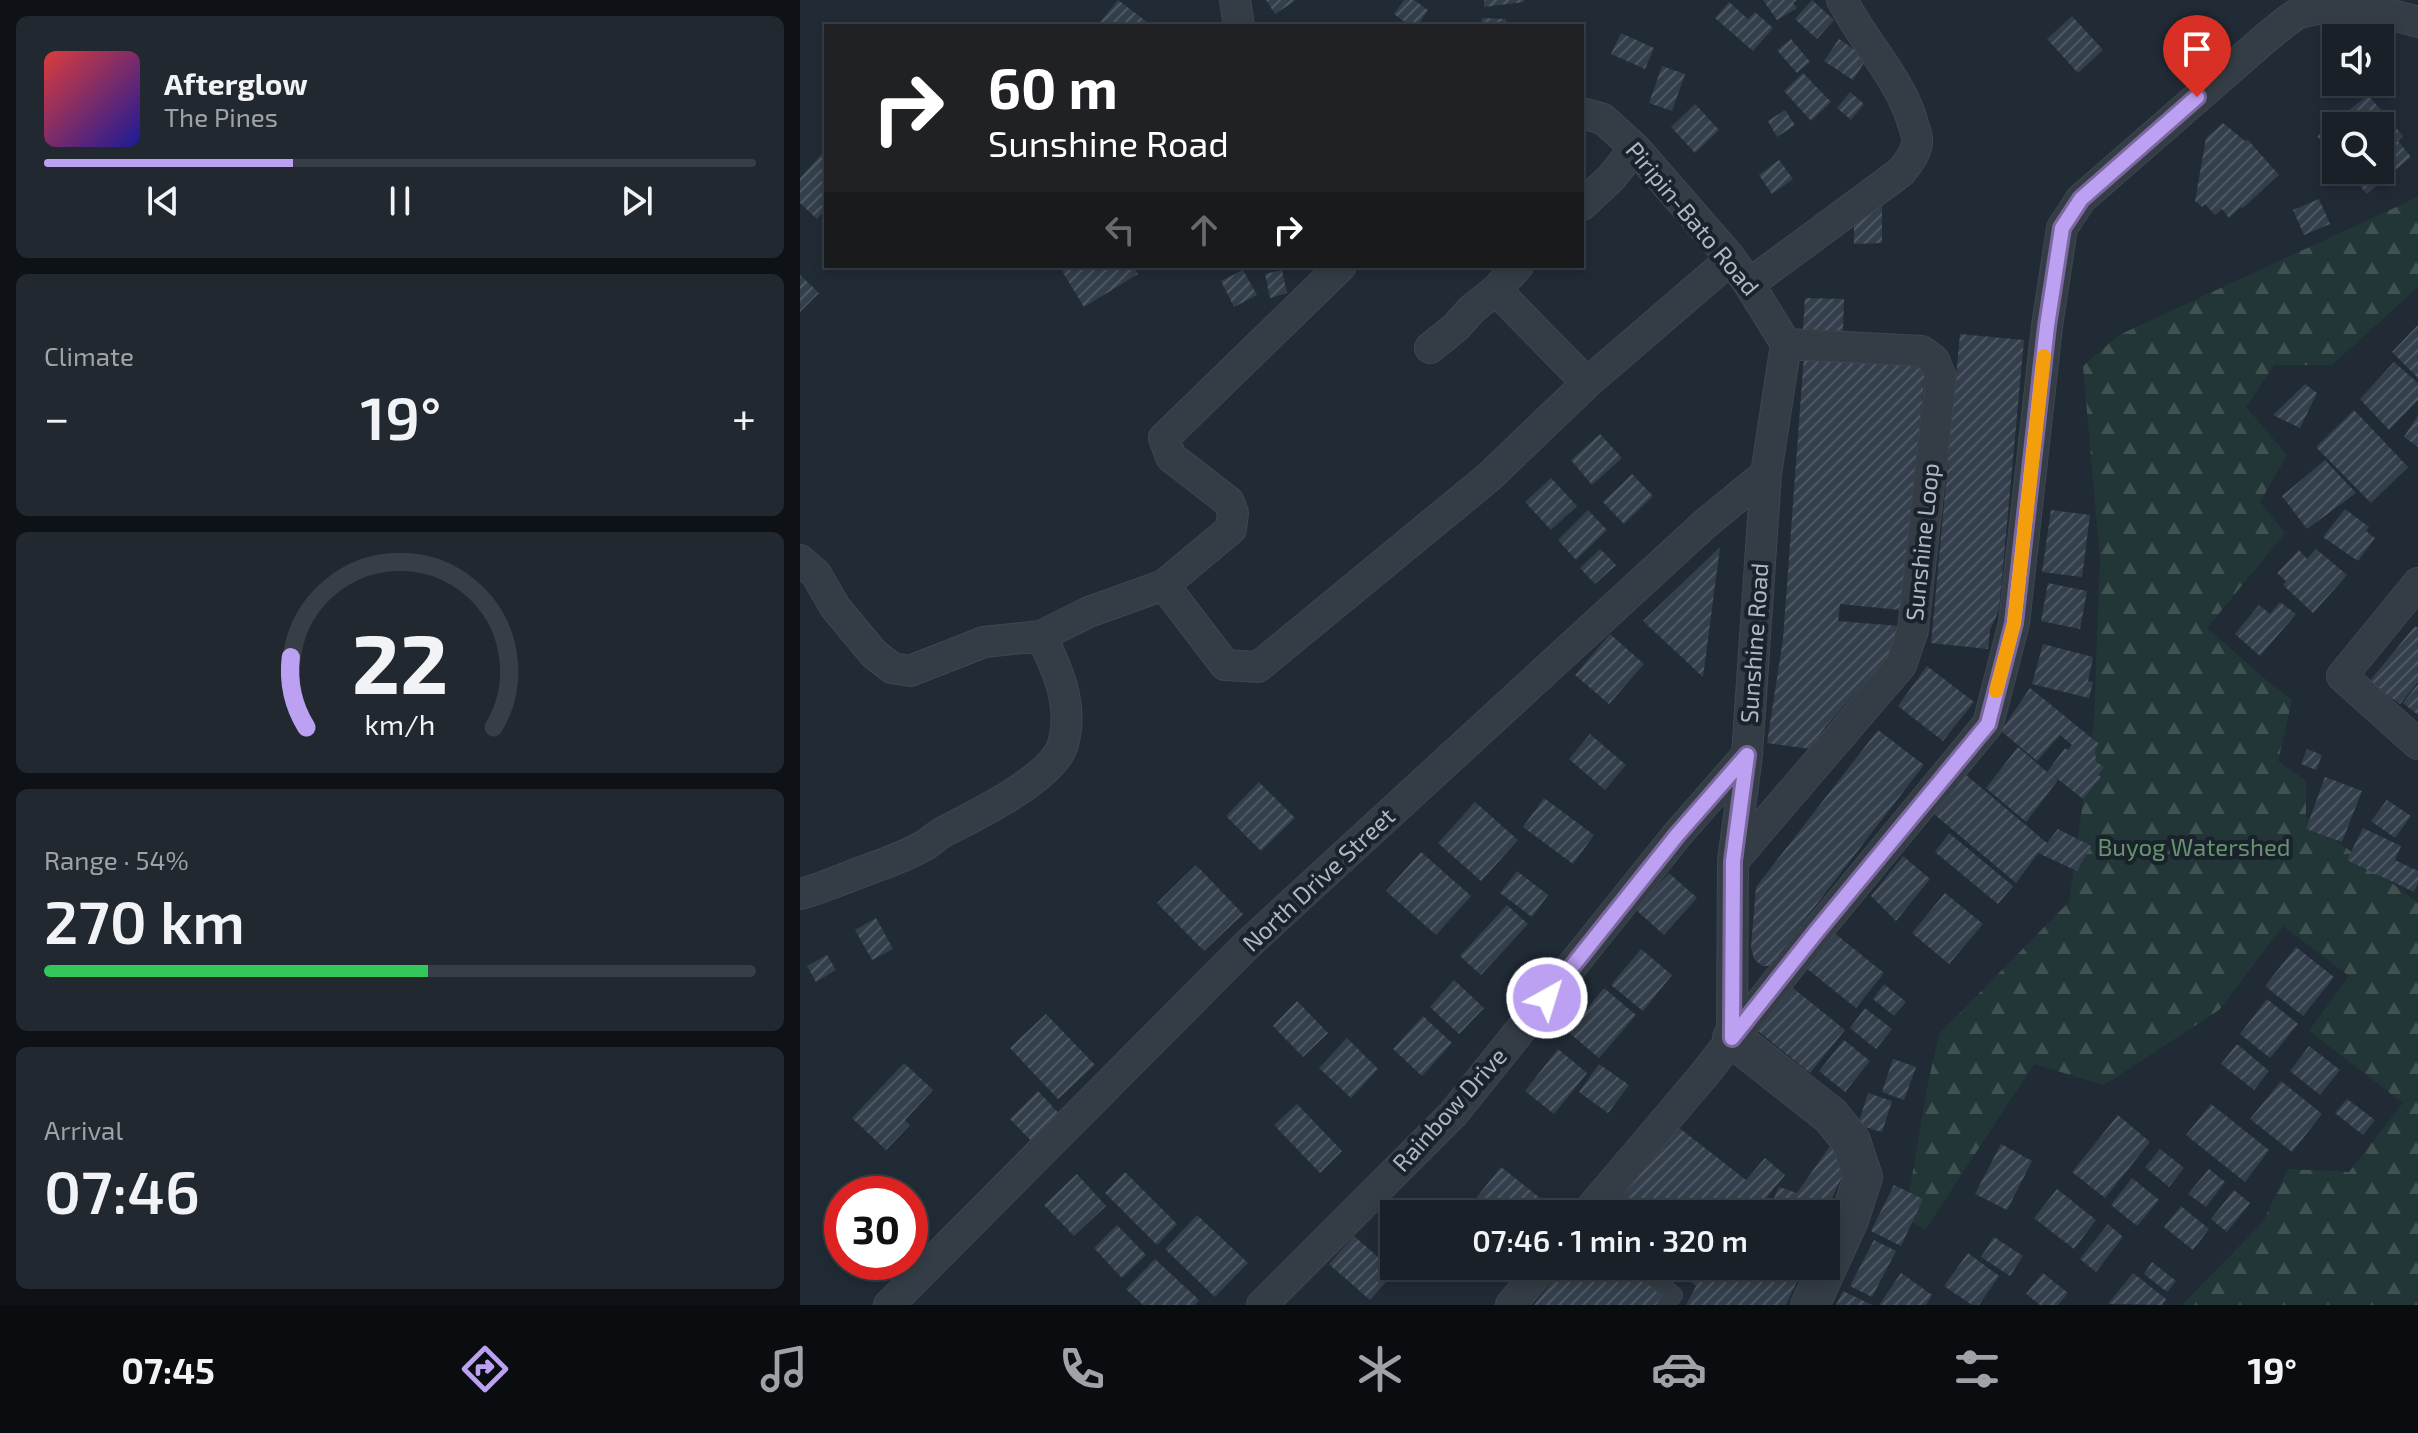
<!DOCTYPE html>
<meta charset="utf-8">
<style>
body{margin:0;font-family:"Exo 2",sans-serif;background:#222830;color:#f1f3f6;height:100vh;display:flex;flex-direction:column;font-size:30px;white-space:nowrap}
*{box-sizing:border-box;margin:0}
p{font-size:26px;color:#9fa3a8}
.icon{flex:none;width:44px;height:44px;fill:none;stroke:currentColor;stroke-width:2;stroke-linecap:round;stroke-linejoin:round}
.map{position:relative;flex:1;overflow:hidden}
.drawer{display:flex;flex-direction:column;gap:16px;padding:16px;background:#0e1216;width:800px}
.drawer>*{flex:none}
.hud{position:absolute;left:24px;top:24px;width:760px;height:244px;border-radius:0px;box-shadow:0 4px 12px #0003,0 0 0 2px #373e45;background:#202124;color:#fff;overflow:hidden}
.buttons{position:absolute;left:1522px;top:24px;display:grid;gap:16px}
.buttons a{display:grid;place-items:center;width:72px;height:72px;border-radius:0px;background:#192028;box-shadow:0 4px 12px #0003,0 0 0 2px #373e45;font-size:40px}
.speed{position:absolute;left:24px;top:1176px;display:flex;gap:16px;font-size:40px;font-weight:700;text-align:center}
.speed>*{display:grid;place-content:center;width:104px;height:104px;border-radius:50%;background:#192028;box-shadow:0 4px 12px #0003,0 0 0 2px #373e45;line-height:1}
.speed .limit{border:12px solid #d22;background:#fff;color:#111}
.pin{position:absolute;display:grid;place-items:center;width:68px;height:68px;color:#fff;margin:-82px -34px;border-radius:50% 50% 50% 0;rotate:-45deg;box-shadow:0 0 8px #0007}
.pin .icon{rotate:45deg}
.me{position:absolute;width:88px;margin:-44px;rotate:39deg;stroke-linejoin:round;filter:drop-shadow(0 0 6px #0008)}
.turn{display:flex;align-items:center;gap:28px;height:168px;padding:0 32px;font-size:36px}
.turn .icon{width:104px;height:104px;stroke-width:2.5}
.turn b{display:block;font-size:56px;line-height:68px}
.lanes{display:flex;align-items:center;height:76px;padding:0 32px;background:#0003;justify-content:center;gap:40px;direction:ltr}
.lanes .off{opacity:.35}
.big{font-size:60px;font-weight:600;line-height:1.1}
.drawer .widget{flex:1;display:flex;flex-direction:column;justify-content:center;gap:12px;min-width:0;padding:0 28px;border-radius:12px;background:#222830}
.drawer .dial{align-items:center;gap:0}
.dial svg{height:208px;overflow:visible;fill:none;stroke:#373e45;stroke-width:7;stroke-linecap:round;text-anchor:middle}
.dial text{fill:#f1f3f6;stroke:none}
.song{display:flex;align-items:center;gap:24px}
.cover{width:96px;height:96px;border-radius:12px;background:linear-gradient(135deg,hsl(0 70% 55%),hsl(240 70% 35%))}
.played{height:8px;border-radius:4px;background:linear-gradient(90deg,#bca0f2 35%,#373e45 35%)}
.keys{display:flex;justify-content:space-around;direction:ltr}
.heat{display:flex;justify-content:space-between;align-items:center;font-size:44px;direction:ltr}
.charge{height:12px;border-radius:6px;background:linear-gradient(90deg,#34c759 54%,#373e45 0)}
.trip{position:absolute;left:580px;top:1200px;width:460px;height:80px;border-radius:0px;background:#192028;box-shadow:0 4px 12px #0003,0 0 0 2px #373e45;font-weight:600;line-height:80px;text-align:center}
.tab-bar{display:flex;height:128px;justify-content:space-around;align-items:center;background:#0a0d10;color:#9fa3a8}
.tab-bar .icon{width:56px;height:56px}
.tab-bar .selected{color:#bca0f2}
.tab-bar b{font-size:36px;color:#f1f3f6}
main{display:flex;flex:1;min-height:0}
.map>svg:first-child{display:block}
.forest{fill:url(#forest-firs)}
.building{fill:url(#building-hatch)}
.lines{fill:none;stroke-linecap:round;stroke-linejoin:round}
.service-casing{stroke:#3e4650;stroke-width:18}
.minor-casing{stroke:#3e4650;stroke-width:32}
.tertiary-casing{stroke:#3e4650;stroke-width:40}
.service{stroke:#343d46;stroke-width:16}
.minor{stroke:#343d46;stroke-width:30}
.tertiary{stroke:#343d46;stroke-width:38}
.route-casing{stroke:#7a689d;stroke-width:20}
.route{stroke:#bca0f2;stroke-width:14}
.slow{stroke:#f59e0b;stroke-width:14}
.labels{text-anchor:middle;stroke-width:8;stroke-linejoin:round;paint-order:stroke}
.street-label{font-size:24px;fill:#aeb8c3;stroke:#1a222b}
.park-label{font-size:24px;fill:#67926e;stroke:#1a222b}
</style>
<main>
<section class="drawer">
<div class="widget">
<div class="song"><i class="cover"></i><div><b>Afterglow</b><p>The Pines</p></div></div>
<div class="played"></div>
<div class="keys"><svg class="icon" aria-label="previous" viewBox="0 0 24 24"><path d="M18 5L8 12l10 7zM5 5v14"/></svg><svg class="icon" aria-label="pause" viewBox="0 0 24 24"><path d="M8 5v14M16 5v14"/></svg><svg class="icon" aria-label="next" viewBox="0 0 24 24"><path d="M6 5l10 7-10 7zM19 5v14"/></svg></div>
</div>
<div class="widget"><p>Climate</p>
<div class="heat"><a>−</a><b class="big">19°</b><a>+</a></div>
</div>
<div class="widget dial"><svg viewBox="0 0 100 80">
<path d="M14 69A42 42 0 1 1 86 69"/>
<path d="M14 69A42 42 0 0 1 8 42" stroke="#bca0f2"/>
<text x="50" y="56" font-size="32" font-weight="700">22</text>
<text x="50" y="72" font-size="11">km/h</text>
</svg></div>
<div class="widget"><p>Range · 54%</p><b class="big">270 km</b><div class="charge"></div></div>
<div class="widget"><p>Arrival</p><b class="big">07:46</b></div>
</section>
<div class="map">
<svg width="1618" height="1305" viewBox="0 0 1618 1305">
<defs>
<pattern id="forest-firs" width="22" height="20" patternUnits="userSpaceOnUse" patternTransform="scale(2)"><rect width="22" height="20" fill="#233637"/><path d="M5 1l3.5 6h-7zM16 11l3.5 6h-7z" fill="#405152"/></pattern>
<pattern id="building-hatch" width="6" height="6" patternUnits="userSpaceOnUse" patternTransform="scale(2)"><rect width="6" height="6" fill="#333f4c"/><path d="M-1 1l2-2M0 6l6-6M5 7l2-2" fill="none" stroke="#4e5964"/></pattern>
</defs>
<rect width="100%" height="100%" fill="#212b36"/>
<path class="forest" d="M1618,197V287L1532,365H1474L1446,407L1487,455L1460,502L1485,533L1407,628L1464,678L1492,700L1478,761L1506,781V817L1618,903V1305H1382L1463,1222L1488,1169L1549,1172L1603,1103L1509,1031L1549,976L1483,926L1419,1010L1304,1085L1234,1064L1125,1230L1105,1218L1127,1088L1139,1034L1269,902L1294,723L1300,559L1283,366L1319,335Z"/>
<path class="building" d="M318,0L347,22L343,26H297Z
M466,0H496L475,14Z
M604,0H614L628,10L617,26H610L594,14Z
M684,0H724V2L684,7Z
M963,0H997L993,3L997,8L977,20Z
M1012,0L1034,20L1017,39L995,19Z
M929,2L948,19L955,12L973,28L953,51L915,18Z
M1272,16L1303,50L1278,73L1247,39Z
M682,18L706,19V26H681Z
M821,33L854,48L845,69L811,54Z
M991,39L1010,62L997,73L977,50Z
M1039,39L1067,58L1053,80L1024,61Z
M862,66L885,74L872,111L849,103Z
M1003,73L1031,102L1011,121L984,91Z
M1050,92L1064,104L1051,120L1037,108Z
M1568,95L1603,136L1598,141L1611,157L1567,194L1546,170H1580V126H1536V158L1517,136Z
M895,104L919,130L895,153L871,127Z
M985,110L995,125L977,137L968,121Z
M1423,123L1445,141L1448,140L1479,175L1443,208L1441,207L1429,218L1422,209L1415,215L1405,204L1402,207L1395,201L1406,138Z
M26,149V209L17,219L0,203V178Z
M979,160L993,179L972,194L959,175Z
M1519,199L1530,224L1504,235L1493,210Z
M1082,206V243L1054,244V207Z
M271,266H333L338,274L284,307L262,271Z
M443,270L457,295L434,307L421,281Z
M482,270L487,293L470,298L465,274Z
M0,275L19,293L0,312Z
M1005,298L1044,299L1043,331L1003,329Z
M1618,325V378L1592,352Z
M1160,334L1224,340L1199,610L1190,630L1188,649L1131,643Z
M1004,355L1120,366L1125,372L1100,610L1040,604L1038,621L1099,626L1096,648L1025,727L1010,749L967,743L983,639Z
M1594,362L1618,383V400L1589,430L1560,399Z
M1505,384L1517,393L1500,428L1473,415Z
M1554,410L1608,467L1571,503L1516,447Z
M1618,415V447L1604,437Z
M800,434L822,458L792,485L771,460Z
M1525,460L1556,493L1507,529L1482,496Z
M832,474L853,496L824,524L803,502Z
M751,478L777,506L751,530L725,502Z
M1545,509L1569,527L1566,531L1575,538L1558,561L1523,537Z
M788,510L807,530L776,560L758,540Z
M1251,510L1290,515L1282,577L1242,572Z
M920,547L903,677L843,621Z
M800,549L816,565L795,584L780,568Z
M1516,549L1547,575L1513,613L1483,585L1486,581L1477,573L1499,550L1507,559Z
M1248,583L1287,591L1280,629L1241,621Z
M1480,602L1496,614L1460,656L1435,634L1459,605L1470,614Z
M1615,626L1618,628V682L1600,704L1569,682Z
M810,634L844,664L809,704L775,675Z
M1243,644L1293,657L1288,681L1293,682L1289,698L1232,684Z
M1127,666L1174,702L1143,741L1098,706Z
M1618,684V715L1603,703Z
M1230,688L1299,744L1295,750L1296,762L1304,767L1298,775L1301,777L1283,799L1250,773L1258,780L1226,822L1186,788L1218,747L1247,772L1265,748L1268,750L1272,745L1260,735L1237,761L1201,731Z
M1078,730L1124,765L1002,923L972,966H962L954,959L951,947L956,887Z
M790,734L826,765L805,790L769,759Z
M1507,749L1522,755L1516,770L1501,764Z
M1166,775L1247,843L1258,829L1291,846L1277,871L1238,853L1216,883L1134,814Z
M1525,777L1562,791L1542,842L1506,829Z
M459,782L495,818L461,851L426,816Z
M744,798L794,835L773,864L723,827Z
M1587,800L1611,816L1595,838L1571,821Z
M675,802L718,840L681,881L638,843Z
M1563,828L1601,846L1595,860L1618,871V883L1614,892L1547,860Z
M1149,833L1213,886L1198,904L1135,852Z
M621,852L671,896L636,935L586,891Z
M1103,856L1130,879L1096,921L1071,896Z
M396,865L443,914L404,951L357,903Z
M717,871L748,895L732,917L700,893Z
M869,873L897,898L864,935L835,909Z
M1145,893L1183,924L1149,964L1112,933Z
M707,905L728,924L681,975L660,956Z
M76,918L93,949L72,960L55,930Z
M1028,928L1084,973L1056,1008L1000,963Z
M1496,947L1534,977L1503,1016L1465,986Z
M841,949L872,975L843,1011L811,985Z
M27,955L36,970L16,982L7,966Z
M654,980L684,1008L659,1034L630,1007Z
M1084,984L1106,1002L1094,1016L1073,999Z
M804,988L836,1015L799,1058L768,1032Z
M993,988L1045,1030L1010,1073L958,1031Z
M1467,999L1498,1024L1470,1058L1440,1034Z
M497,1001L528,1033L503,1057L473,1026Z
M1065,1008L1092,1029L1076,1049L1050,1028Z
M246,1014L295,1065L258,1099L210,1048Z
M623,1016L652,1043L622,1076L593,1049Z
M547,1038L578,1069L551,1098L519,1068Z
M1044,1040L1070,1061L1045,1092L1019,1071Z
M1437,1044L1469,1071L1454,1090L1421,1064Z
M1509,1046L1540,1070L1520,1095L1490,1071Z
M758,1049L787,1073L754,1114L725,1091Z
M1093,1059L1116,1067L1104,1100L1082,1092Z
M104,1063L133,1090L105,1120L110,1125L86,1150L52,1118Z
M799,1064L829,1085L808,1113L779,1092Z
M1481,1081L1522,1114L1492,1152L1450,1119Z
M238,1091L266,1121L238,1148L210,1119Z
M1068,1093L1092,1101L1082,1132L1058,1125Z
M1547,1099L1575,1120L1563,1135L1535,1113Z
M497,1104L542,1151L520,1173L474,1125Z
M1411,1104L1469,1150L1445,1182L1386,1135Z
M1318,1115L1350,1142L1305,1198L1272,1172Z
M878,1127L946,1180L965,1158L985,1175L953,1214H808Z
M1201,1144L1232,1161L1207,1210L1175,1194Z
M1030,1146L1041,1161L1043,1174L1025,1214H967L979,1187L997,1193Z
M1360,1149L1384,1168L1369,1187L1345,1167Z
M701,1167L740,1198L727,1214H678L669,1207Z
M1409,1169L1425,1182L1406,1207L1388,1194Z
M325,1172L377,1224L357,1245L305,1193Z
M277,1174L306,1206L274,1236L244,1205Z
M1332,1178L1359,1200L1337,1226L1311,1205Z
M1094,1185L1123,1199L1101,1246L1071,1231Z
M1257,1189L1296,1220L1274,1249L1234,1218Z
M1434,1190L1450,1203L1427,1232L1411,1219Z
M1381,1206L1409,1229L1393,1250L1364,1227Z
M397,1215L448,1263L415,1297L365,1249Z
M1308,1224L1323,1237L1296,1272L1280,1259Z
M317,1225L346,1255L322,1278L294,1248Z
M554,1236L595,1272L570,1300L529,1264Z
M1194,1237L1223,1256L1210,1276L1181,1257Z
M1074,1240L1096,1251L1072,1297L1050,1286Z
M1168,1253L1199,1276L1179,1305H1172L1144,1286Z
M355,1259L399,1300L395,1305H343L326,1289Z
M1352,1262L1376,1281L1367,1292L1344,1274Z
M764,1266H825L863,1295L856,1305H734Z
M871,1266H1004L986,1305H886L896,1286Z
M1101,1273L1132,1295L1126,1305H1079Z
M1243,1273L1268,1293L1258,1305H1240L1226,1294Z
M1333,1273L1366,1299L1362,1305L1308,1304Z
M1043,1291L1072,1305H1036Z"/>
<g class="lines">
<g class="service-casing">
<path id="service" d="M839,1266L874,1295L866,1305"/>
</g>
<g class="minor-casing">
<path id="minor" d="M435,0L439,26
M782,113L803,119L835,148L928,255L949,284L986,344
M782,205L811,178L835,148
M949,284L1101,172C1108,163 1118,151 1117,139C1117,133 1113,126 1112,120C1098,76 1063,41 1042,0
M696,290L787,383
M630,348L656,327L672,309L696,290L718,266
M0,560L16,574L35,607L74,654L92,668L110,671L184,642L241,636L289,612L364,585L431,529L433,513L429,502L371,457L364,438L541,266
M1618,583L1542,676L1618,744
M364,585L425,665L458,667L689,477L787,383L924,265L928,255
M933,861L1101,665L1113,630L1141,377L1134,360L1122,351L986,344
M0,894C17,890 30,884 46,878C72,867 100,860 125,845C132,841 137,835 145,831C176,815 249,780 262,747C275,708 258,670 241,636
M932,1038L933,861L947,755L966,474L986,344
M786,1214L903,1076L1017,931L1188,724L1214,623L1247,326L1262,228L1281,199L1467,37C1477,29 1487,20 1497,14C1535,0 1580,11 1618,22
M89,1305L448,944L906,523L966,474
M462,1305L653,1114L877,835L947,755
M711,1305L743,1266"/>
</g>
<g class="tertiary-casing">
<path id="tertiary" d="M932,1038L1031,1116L1051,1141L1063,1177L1049,1220L1010,1305"/>
</g>
<use href="#service" class="service"/>
<use href="#minor" class="minor"/>
<use href="#tertiary" class="tertiary"/>
</g>
<g class="lines">
<g class="route-casing">
<path id="route" d="M747,998L877,835L947,755L933,861L932,1038L1017,931L1188,724L1214,623L1247,326L1262,228L1281,199L1397,97"/>
</g>
<use href="#route" class="route"/>
<path class="slow" d="M1196,691L1214,623L1244,356"/>
</g>
<g class="labels">
<g class="street-label">
<text transform="translate(892 219) rotate(50)" y="8">Piripin-Bato Road</text>
<text transform="translate(1123 542) rotate(-84)" y="8">Sunshine Loop</text>
<text transform="translate(955 643) rotate(-86)" y="8">Sunshine Road</text>
<text transform="translate(519 880) rotate(-43)" y="8">North Drive Street</text>
<text transform="translate(650 1110) rotate(-48)" y="8">Rainbow Drive</text>
</g>
<g class="park-label">
<text x="1394" y="856">Buyog Watershed</text>
</g>
</g>
</svg>
<div class="buttons">
<a><svg class="icon" aria-label="sound" viewBox="0 0 24 24"><path d="M4 9h4l5-4v14l-5-4H4zM17 9q2 3 0 6"/></svg></a>
<a><svg class="icon" aria-label="search" viewBox="0 0 24 24"><circle cx="10" cy="10" r="6"/><path d="M15 15l6 6"/></svg></a>
</div>
<div class="speed"><div class="limit">30</div></div>
<div class="pin" style="left:1397px;top:97px;background:#d93025"><svg class="icon" aria-label="arrive" viewBox="0 0 24 24"><path d="M6 21V4h12l-3 4 3 4H6"/></svg></div>
<svg class="me" style="left:747px;top:998px" viewBox="-20 -20 40 40"><circle r="17" fill="#bca0f2" stroke="#fff" stroke-width="3"/><path d="M0-11L8 9 0 5-8 9z" fill="#fff"/></svg>
<div class="trip">07:46 · 1 min · 320 m</div>
<div class="hud">
<div class="turn"><svg class="icon" aria-label="right" viewBox="0 0 24 24"><path d="M7 20v-9h11M14 6l5 5-5 5"/></svg><div><b>60 m</b>Sunshine Road</div></div>
<div class="lanes"><svg class="icon off" aria-label="left" viewBox="0 0 24 24"><path d="M17 20v-9H6M10 6l-5 5 5 5"/></svg><svg class="icon off" aria-label="ahead" viewBox="0 0 24 24"><path d="M12 20V5M6 11l6-6 6 6"/></svg><svg class="icon" aria-label="right" viewBox="0 0 24 24"><path d="M7 20v-9h11M14 6l5 5-5 5"/></svg></div>
</div>
</div>
</main>
<nav class="tab-bar">
<b>07:45</b>
<svg class="icon selected" aria-label="directions" viewBox="0 0 24 24"><path d="M12 3l9 9-9 9-9-9zM9 14v-3h6M13 9l2 2-2 2"/></svg>
<svg class="icon" aria-label="music" viewBox="0 0 24 24"><path d="M9 18V5l10-2v13"/><circle cx="6" cy="18" r="3"/><circle cx="16" cy="16" r="3"/></svg>
<svg class="icon" aria-label="phone" viewBox="0 0 24 24"><path d="M5 4h4l2 5-3 2q2 4 5 5l2-3 5 2v4C11 20 4 13 5 4z"/></svg>
<svg class="icon" aria-label="climate" viewBox="0 0 24 24"><path d="M12 3v18M4 7l16 10M4 17L20 7"/></svg>
<svg class="icon" aria-label="car" viewBox="0 0 24 24"><path d="M5 17H2v-5l4-1 3-4h7l3 4 3 1v5h-3M9 17h6M6 11h13"/><circle cx="7" cy="17" r="2"/><circle cx="17" cy="17" r="2"/></svg>
<svg class="icon" aria-label="filters" viewBox="0 0 24 24"><path d="M4 7h16M4 17h16"/><circle cx="9" cy="7" r="2"/><circle cx="15" cy="17" r="2"/></svg>
<b>19°</b>
</nav>
